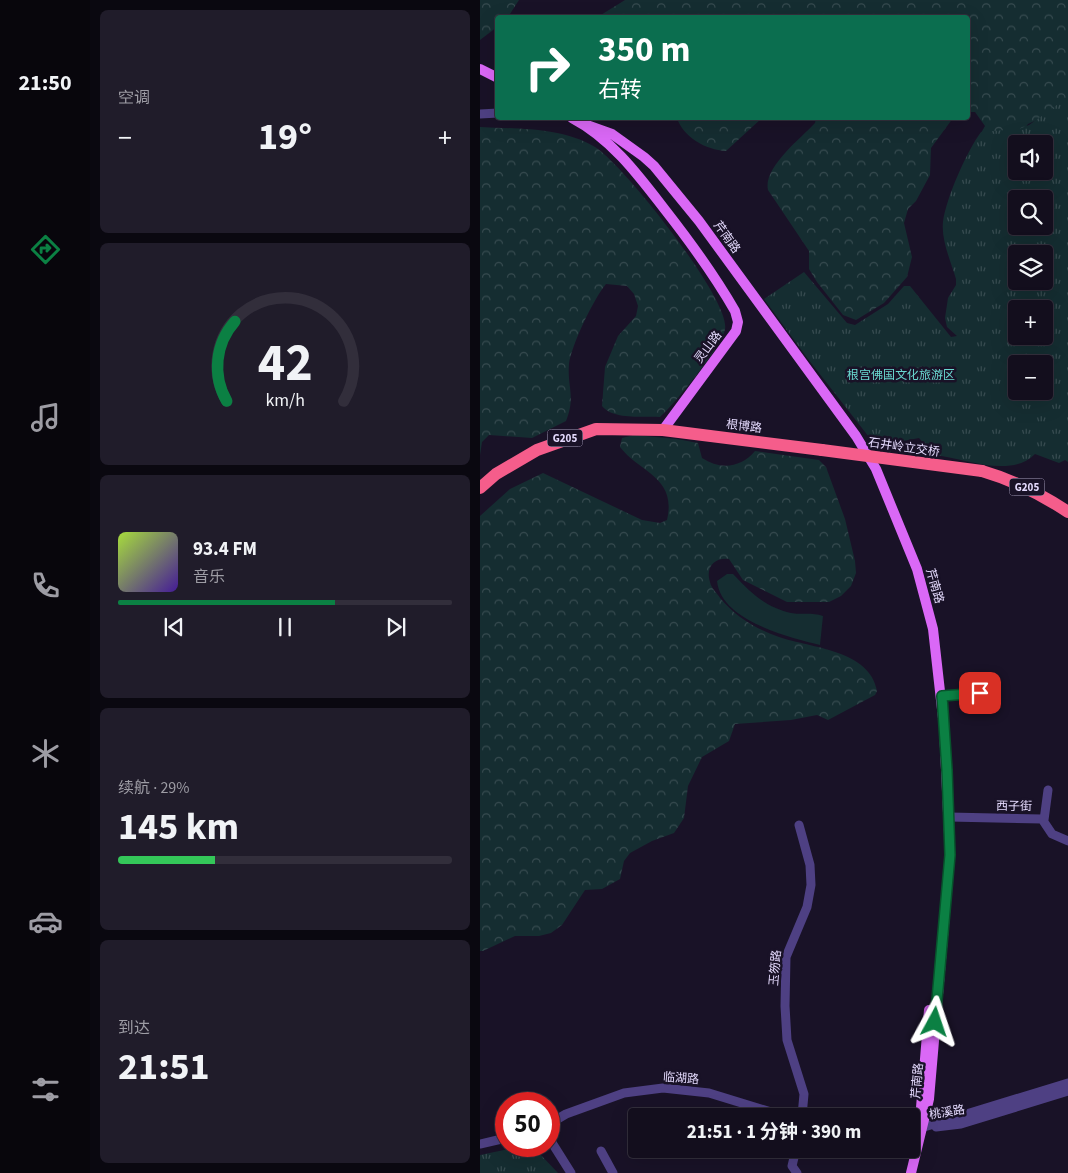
<!DOCTYPE html>
<html lang="zh">
<meta charset="utf-8">
<style>
body{margin:0;font-family:"Source Sans 3","Noto Sans SC",sans-serif;background:#201c2a;color:#f1f3f6;height:100vh;display:flex;flex-direction:column;font-size:19px;white-space:nowrap}
*{box-sizing:border-box;margin:0}
p{font-size:16px;color:#9d9ca4}
.icon{flex:none;width:28px;height:28px;fill:none;stroke:currentColor;stroke-width:2;stroke-linecap:round;stroke-linejoin:round}
.map{position:relative;flex:1;overflow:hidden}
.drawer{display:flex;flex-direction:column;gap:10px;padding:10px;background:#0a0810;width:390px}
.drawer>*{flex:none}
.hud{position:absolute;left:15px;top:15px;width:475px;height:105px;border-radius:5px;box-shadow:0 5px 20px #0002,0 0 0 1px #322e3b;background:#0b6e4f;color:#fff;overflow:hidden}
.controls{position:absolute;left:528px;top:135px;display:grid;gap:10px}
.controls a{display:grid;place-items:center;width:45px;height:45px;border-radius:5px;background:#130e1d;box-shadow:0 5px 20px #0002,0 0 0 1px #322e3b;font-size:25px}
.speed{position:absolute;left:15px;top:1092px;display:flex;gap:10px;font-size:25px;font-weight:700;text-align:center}
.speed>*{display:grid;place-content:center;width:65px;height:65px;border-radius:50%;background:#130e1d;box-shadow:0 5px 20px #0002,0 0 0 1px #322e3b;line-height:1}
.speed .limit{border:8px solid #d22;background:#fff;color:#111}
.pin{position:absolute;display:grid;place-items:center;width:42px;height:42px;color:#fff;margin:-21px;border-radius:10px;box-shadow:0 2px 8px #0006}
.me{position:absolute;width:55px;margin:-28px;rotate:5deg;stroke-linejoin:round;filter:drop-shadow(0 0 4px #0008)}
.turn{display:flex;align-items:center;gap:18px;height:105px;padding:0 20px;font-size:22px}
.turn .icon{width:65px;height:65px;stroke-width:2.5}
.turn b{display:block;font-size:35px;line-height:42px}
.big{font-size:38px;font-weight:700;line-height:1.1}
.drawer .card{flex:1;display:flex;flex-direction:column;justify-content:center;gap:8px;min-width:0;padding:0 18px;border-radius:8px;background:#201c2a}
.drawer .dial{align-items:center;gap:0}
.dial svg{height:130px;overflow:visible;fill:none;stroke:#322e3b;stroke-width:7;stroke-linecap:round;text-anchor:middle}
.dial text{fill:#f1f3f6;stroke:none}
.song{display:flex;align-items:center;gap:15px}
.cover{width:60px;height:60px;border-radius:8px;background:linear-gradient(135deg,hsl(80 70% 55%),hsl(260 70% 35%))}
.played{height:5px;border-radius:2px;background:linear-gradient(90deg,#0b8043 65%,#322e3b 65%)}
.keys{display:flex;justify-content:space-around;direction:ltr}
.heat{display:flex;justify-content:space-between;align-items:center;font-size:28px;direction:ltr}
.charge{height:8px;border-radius:4px;background:linear-gradient(90deg,#34c759 29%,#322e3b 0)}
.trip{position:absolute;left:148px;top:1108px;width:292px;height:50px;border-radius:5px;background:#130e1d;box-shadow:0 5px 20px #0002,0 0 0 1px #322e3b;font-weight:700;line-height:50px;text-align:center}
main{display:flex;flex:1;min-height:0}
.tab-bar{display:flex;flex-direction:column;width:90px;justify-content:space-around;align-items:center;background:#08060c;color:#9d9ca4}
.tab-bar .icon{width:35px;height:35px}
.tab-bar .on{color:#0b8043}
.tab-bar b{font-size:22px;color:#f1f3f6}
.map>svg:first-child{display:block}
.green{fill:#152d31}
.forest{fill:url(#forest-crowns);fill-rule:evenodd}
.park{fill:url(#park-tufts);fill-rule:evenodd}
.lines{fill:none;stroke-linecap:round;stroke-linejoin:round}
.minor{stroke:#4e4083;stroke-width:9}
.major{stroke:#da68f6;stroke-width:10}
.highway{stroke:#f55d8b;stroke-width:12}
.highway-bridge{stroke:#f55d8b;stroke-width:12}
.route-casing{stroke:#07532c;stroke-width:12}
.route{stroke:#0b8043;stroke-width:9}
.labels{text-anchor:middle;stroke-width:5;stroke-linejoin:round;paint-order:stroke}
.shield{fill:#191227;stroke:#a79ebd;stroke-width:1}
.shield-label{font-size:11px;font-weight:bold;fill:#e4dafd}
.street-label{font-size:12px;fill:#e4dafd;stroke:#191227}
.park-label{font-size:12px;fill:#6ad9d1;stroke:#191227}
</style>
<main>
<nav class="tab-bar">
<b>21:50</b>
<svg class="icon on" aria-label="directions" viewBox="0 0 24 24"><path d="M12 3l9 9-9 9-9-9zM9 14v-3h6M13 9l2 2-2 2"/></svg>
<svg class="icon" aria-label="music" viewBox="0 0 24 24"><path d="M9 18V5l10-2v13"/><circle cx="6" cy="18" r="3"/><circle cx="16" cy="16" r="3"/></svg>
<svg class="icon" aria-label="phone" viewBox="0 0 24 24"><path d="M5 4h4l2 5-3 2q2 4 5 5l2-3 5 2v4C11 20 4 13 5 4z"/></svg>
<svg class="icon" aria-label="climate" viewBox="0 0 24 24"><path d="M12 3v18M4 7l16 10M4 17L20 7"/></svg>
<svg class="icon" aria-label="car" viewBox="0 0 24 24"><path d="M5 17H2v-5l4-1 3-4h7l3 4 3 1v5h-3M9 17h6M6 11h13"/><circle cx="7" cy="17" r="2"/><circle cx="17" cy="17" r="2"/></svg>
<svg class="icon" aria-label="filters" viewBox="0 0 24 24"><path d="M4 7h16M4 17h16"/><circle cx="9" cy="7" r="2"/><circle cx="15" cy="17" r="2"/></svg>
</nav>
<section class="drawer">
<div class="card"><p>空调</p>
<div class="heat"><a>−</a><b class="big">19°</b><a>+</a></div>
</div>
<div class="card dial"><svg viewBox="0 0 100 80">
<path d="M14 69A42 42 0 1 1 86 69"/>
<path d="M14 69A42 42 0 0 1 19 20" stroke="#0b8043"/>
<text x="50" y="56" font-size="32" font-weight="700">42</text>
<text x="50" y="72" font-size="11">km/h</text>
</svg></div>
<div class="card">
<div class="song"><i class="cover"></i><div><b>93.4 FM</b><p>音乐</p></div></div>
<div class="played"></div>
<div class="keys"><svg class="icon" aria-label="previous" viewBox="0 0 24 24"><path d="M18 5L8 12l10 7zM5 5v14"/></svg><svg class="icon" aria-label="pause" viewBox="0 0 24 24"><path d="M8 5v14M16 5v14"/></svg><svg class="icon" aria-label="next" viewBox="0 0 24 24"><path d="M6 5l10 7-10 7zM19 5v14"/></svg></div>
</div>
<div class="card"><p>续航 · 29%</p><b class="big">145 km</b><div class="charge"></div></div>
<div class="card"><p>到达</p><b class="big">21:51</b></div>
</section>
<div class="map">
<svg width="588" height="1173" viewBox="0 0 588 1173">
<defs>
<pattern id="forest-crowns" width="20" height="18" patternUnits="userSpaceOnUse" patternTransform="scale(1.25)"><rect width="20" height="18" fill="#152d31"/><path d="M2 6a3 3 0 1 1 6 0M12 15a3 3 0 1 1 6 0" fill="none" stroke="#374b50"/></pattern>
<pattern id="park-tufts" width="24" height="20" patternUnits="userSpaceOnUse" patternTransform="scale(1.25)"><rect width="24" height="20" fill="#152d31"/><path d="M3 7l-1-3M5 7V3M7 7l1-3M15 17l-1-3M17 17v-4M19 17l1-3" fill="none" stroke="#374b50"/></pattern>
</defs>
<rect width="100%" height="100%" fill="#191227"/>
<path class="green" d="M247,574H253C271,593 285,607 311,613C322,615 332,612 343,616L340,645C309,637 241,621 237,581Z"/>
<path class="forest" d="M0,0H39L28,17L18,18L17,27L0,40Z
M145,0H588V106L548,124L542,132L587,109L562,180L534,172L477,287L494,145L505,126L495,112H488V18H116ZM536,144H564V171H536Z
M197,118H282L246,151C226,150 203,137 197,118Z
M336,118H473L451,148L450,175L436,201L428,209L424,223L432,257L427,277L404,303L376,320L363,315L337,282L329,269V251L288,190C283,168 320,139 335,123Z
M0,127C38,129 81,127 115,147C142,163 251,300 245,329C243,345 194,405 180,417C163,416 133,420 122,406L125,367L138,336L156,316L158,306L154,294L147,286L126,284C114,298 91,346 89,364C87,387 96,396 86,421L52,438L9,435L2,442L0,455Z
M154,435L197,439L218,443L222,458C240,470 261,468 275,451L339,460L346,467L365,519L375,561L376,573L371,586L361,596L349,602H307L263,580L249,559C235,557 225,567 230,582C231,588 237,593 240,598C256,617 276,629 299,637C331,648 390,650 397,691L395,695L348,720L337,715L311,720L255,724L249,741L222,757L208,786L204,818L194,833L172,841L150,853L144,861L140,879L122,889L105,890L82,925L71,933L59,936H35L3,951H0V516L30,489L63,473L162,520L180,523L187,520C197,477 160,473 140,447L142,438Z"/>
<path class="park" d="M588,97V462L585,460L579,463L555,454C531,479 484,458 454,455L439,438L423,441L409,453L401,442L396,446L328,359L284,299L324,272L367,323L375,325L408,304L424,286H430L471,337L477,336L467,327L465,318L468,298L476,285V279C471,262 461,240 463,222C466,198 487,151 501,132L539,129L549,125ZM536,144H564V171H536ZM536,199H564V226H536ZM536,254H564V281H536ZM536,309H564V336H536ZM536,364H564V391H536Z
M43,1146L59,1153L78,1173H0V1155Z"/>
<g class="lines">
<path class="minor" d="M0,114L18,113
M462,696L500,693
M469,817L562,819L572,834L588,841
M564,820L568,790
M319,825L330,865L331,885L327,907L306,957L305,1006L307,1040L324,1094L322,1116
M69,1124L86,1114L144,1093L183,1088L229,1093L304,1116
M456,1127L481,1124L588,1091
M431,1131L588,1083
M69,1138L91,1173
M0,1144L26,1138
M316,1149L312,1166L317,1173
M121,1151L133,1173"/>
<path class="major" d="M0,69L18,78
M92,118C132,139 159,176 186,211C211,243 235,276 255,311L258,322L256,331L183,430
M104,124L132,134L164,157L174,166L219,221L376,436L396,469L437,569L453,629L464,727L470,855L449,1099L431,1173
M440,1120L449,1010"/>
<path class="highway" d="M502,471C533,480 561,494 588,512
M0,488L16,474L57,450L116,429L183,430L342,450"/>
<path class="highway-bridge" d="M342,450L502,471"/>
</g>
<g class="lines">
<g class="route-casing">
<path id="route" d="M455,1022L470,855L467,770L462,696L500,693"/>
</g>
<use href="#route" class="route"/>
</g>
<g class="labels">
<g class="shield">
<rect x="67.5" y="429.5" width="35" height="17" rx="4"/>
<rect x="529.5" y="478.5" width="35" height="17" rx="4"/>
</g>
<g class="shield-label">
<text x="85" y="442">G205</text>
<text x="547" y="491">G205</text>
</g>
<g class="street-label">
<text transform="translate(247 237) rotate(54)" y="4">芹南路</text>
<text transform="translate(228 347) rotate(-53)" y="4">灵山路</text>
<text transform="translate(264 426) rotate(7)" y="4">根博路</text>
<text transform="translate(424 447) rotate(8)" y="4">石井岭立交桥</text>
<text transform="translate(455 586) rotate(74)" y="4">芹南路</text>
<text transform="translate(534 806) rotate(1)" y="4">西子街</text>
<text transform="translate(295 968) rotate(-85)" y="4">玉笏路</text>
<text transform="translate(201 1078) rotate(4)" y="4">临湖路</text>
<text transform="translate(437 1081) rotate(-85)" y="4">芹南路</text>
<text transform="translate(467 1112) rotate(-9)" y="4">桃溪路</text>
</g>
<g class="park-label">
<text x="421" y="379">根宫佛国文化旅游区</text>
</g>
</g>
</svg>
<div class="controls">
<a><svg class="icon" aria-label="sound" viewBox="0 0 24 24"><path d="M4 9h4l5-4v14l-5-4H4zM17 9q2 3 0 6"/></svg></a>
<a><svg class="icon" aria-label="search" viewBox="0 0 24 24"><circle cx="10" cy="10" r="6"/><path d="M15 15l6 6"/></svg></a>
<a><svg class="icon" aria-label="layers" viewBox="0 0 24 24"><path d="M12 4l9 5-9 5-9-5zM3 14l9 5 9-5"/></svg></a>
<a>+</a>
<a>−</a>
</div>
<div class="speed"><div class="limit">50</div></div>
<div class="pin" style="left:500px;top:693px;background:#d93025"><svg class="icon" aria-label="arrive" viewBox="0 0 24 24"><path d="M6 21V4h12l-3 4 3 4H6"/></svg></div>
<svg class="me" style="left:455px;top:1022px" viewBox="-20 -20 40 40"><path d="M0-17L14 15 0 8-14 15z" fill="#0b8043" stroke="#fff" stroke-width="4"/></svg>
<div class="trip">21:51 · 1 分钟 · 390 m</div>
<div class="hud">
<div class="turn"><svg class="icon" aria-label="right" viewBox="0 0 24 24"><path d="M7 20v-9h11M14 6l5 5-5 5"/></svg><div><b>350 m</b>右转</div></div>
</div>
</div>
</main>
